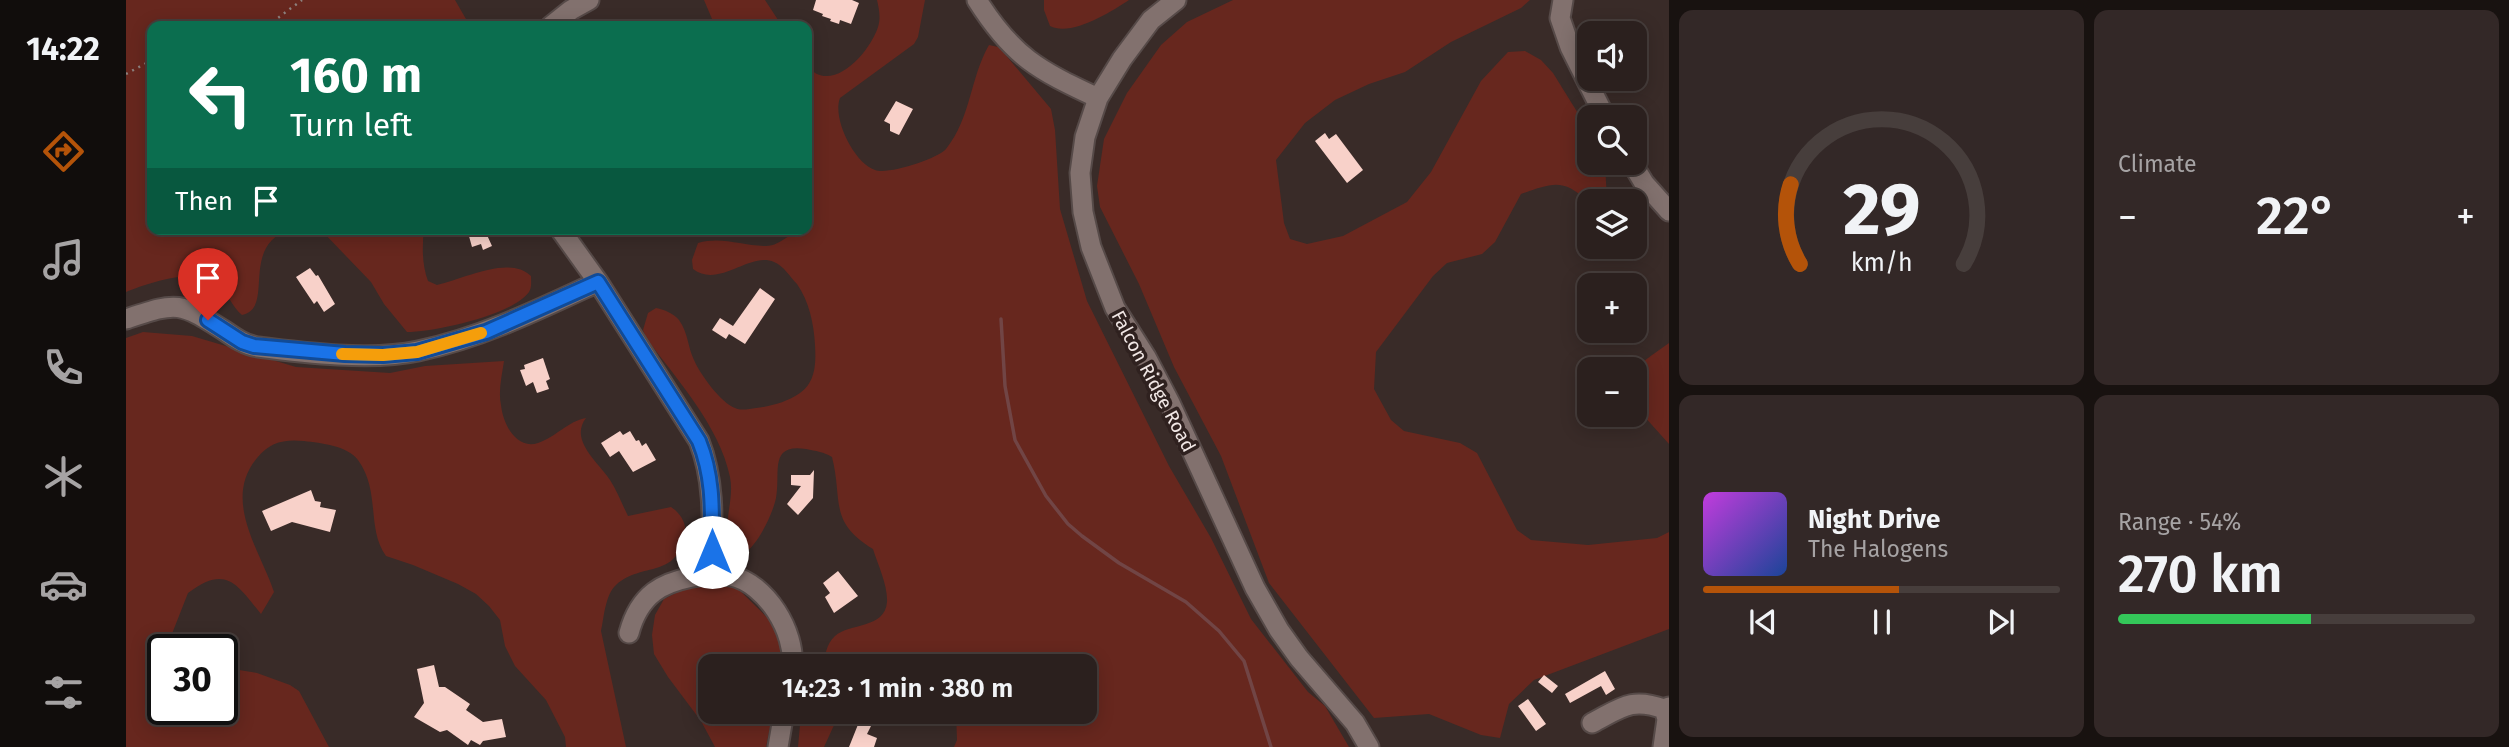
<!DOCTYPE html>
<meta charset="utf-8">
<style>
body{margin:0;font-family:"Fira Sans",sans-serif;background:#332827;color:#f1f3f6;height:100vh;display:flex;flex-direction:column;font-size:26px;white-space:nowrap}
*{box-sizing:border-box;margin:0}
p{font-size:23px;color:#a6a3a4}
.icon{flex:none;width:38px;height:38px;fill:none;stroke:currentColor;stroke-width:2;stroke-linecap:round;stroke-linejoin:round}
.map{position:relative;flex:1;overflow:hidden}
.drawer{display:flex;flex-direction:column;gap:10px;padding:10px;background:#181210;width:840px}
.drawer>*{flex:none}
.top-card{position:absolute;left:21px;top:21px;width:665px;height:214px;border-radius:14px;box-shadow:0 4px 18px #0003,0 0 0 2px #473e3c;background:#0b6e4f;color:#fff;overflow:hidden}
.fabs{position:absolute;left:1451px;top:21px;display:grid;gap:14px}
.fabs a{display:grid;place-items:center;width:70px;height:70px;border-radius:14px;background:#2b201e;box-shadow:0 4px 18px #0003,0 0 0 2px #473e3c;font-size:35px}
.speed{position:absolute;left:21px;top:634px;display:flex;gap:14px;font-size:35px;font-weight:700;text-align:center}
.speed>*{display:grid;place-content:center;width:91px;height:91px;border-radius:50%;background:#2b201e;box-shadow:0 4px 18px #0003,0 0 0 2px #473e3c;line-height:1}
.speed .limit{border:4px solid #111;border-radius:10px;background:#fff;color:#111}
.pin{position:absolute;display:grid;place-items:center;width:60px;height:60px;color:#fff;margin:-72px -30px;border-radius:50% 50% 50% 0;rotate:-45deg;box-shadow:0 0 7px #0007}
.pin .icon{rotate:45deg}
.me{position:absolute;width:77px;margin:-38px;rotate:0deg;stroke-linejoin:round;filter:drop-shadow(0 0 5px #0008)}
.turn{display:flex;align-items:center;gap:24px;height:147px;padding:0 28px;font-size:32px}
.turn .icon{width:91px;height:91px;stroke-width:2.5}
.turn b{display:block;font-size:49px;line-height:60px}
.then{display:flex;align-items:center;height:66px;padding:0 28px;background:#0003;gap:14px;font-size:26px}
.big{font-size:52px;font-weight:600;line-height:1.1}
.drawer .tile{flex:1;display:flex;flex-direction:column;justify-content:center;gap:10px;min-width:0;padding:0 24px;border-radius:14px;background:#332827}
.drawer .dial{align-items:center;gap:0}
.dial svg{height:182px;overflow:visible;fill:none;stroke:#473e3c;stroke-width:7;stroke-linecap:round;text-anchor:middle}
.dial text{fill:#f1f3f6;stroke:none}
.song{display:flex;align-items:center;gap:21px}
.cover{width:84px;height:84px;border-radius:10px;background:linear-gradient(135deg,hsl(290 70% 55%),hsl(220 70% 35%))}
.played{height:7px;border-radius:4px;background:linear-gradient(90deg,#b45309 55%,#473e3c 55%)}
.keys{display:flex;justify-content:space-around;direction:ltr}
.heat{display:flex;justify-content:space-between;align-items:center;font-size:38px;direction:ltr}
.charge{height:10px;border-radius:5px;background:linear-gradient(90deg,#34c759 54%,#473e3c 0)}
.drawer .tiles{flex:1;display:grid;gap:10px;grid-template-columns:repeat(2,1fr)}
.trip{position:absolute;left:572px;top:654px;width:399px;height:70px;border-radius:14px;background:#2b201e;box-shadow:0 4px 18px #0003,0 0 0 2px #473e3c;font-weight:600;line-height:70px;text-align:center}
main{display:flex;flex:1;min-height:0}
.tab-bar{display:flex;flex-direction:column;width:126px;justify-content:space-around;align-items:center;background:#110d0c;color:#a6a3a4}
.tab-bar .icon{width:49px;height:49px}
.tab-bar .selected{color:#b45309}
.tab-bar b{font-size:32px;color:#f1f3f6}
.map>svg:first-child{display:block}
.green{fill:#67271e}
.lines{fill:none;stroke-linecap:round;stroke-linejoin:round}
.stream{stroke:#714545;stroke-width:3.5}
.building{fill:#f8d1c9}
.minor-casing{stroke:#564a48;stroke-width:23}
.path{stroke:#8d817e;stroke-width:2.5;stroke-dasharray:2 5;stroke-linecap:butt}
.minor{stroke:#82716e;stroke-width:19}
.route-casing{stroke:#114b97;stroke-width:18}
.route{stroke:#1a73e8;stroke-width:12}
.slow{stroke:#f59e0b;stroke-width:12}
.labels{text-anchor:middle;stroke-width:7;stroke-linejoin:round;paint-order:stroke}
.street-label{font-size:19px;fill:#f1e7e5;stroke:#2f211f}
</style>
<main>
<nav class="tab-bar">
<b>14:22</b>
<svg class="icon selected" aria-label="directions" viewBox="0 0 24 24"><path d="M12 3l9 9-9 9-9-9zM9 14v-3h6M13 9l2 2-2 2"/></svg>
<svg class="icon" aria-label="music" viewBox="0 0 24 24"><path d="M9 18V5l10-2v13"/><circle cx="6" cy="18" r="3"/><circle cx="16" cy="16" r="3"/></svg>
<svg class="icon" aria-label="phone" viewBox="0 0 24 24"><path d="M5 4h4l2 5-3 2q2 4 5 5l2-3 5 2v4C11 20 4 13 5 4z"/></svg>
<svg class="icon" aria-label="climate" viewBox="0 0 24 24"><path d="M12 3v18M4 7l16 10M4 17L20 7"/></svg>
<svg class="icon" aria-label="car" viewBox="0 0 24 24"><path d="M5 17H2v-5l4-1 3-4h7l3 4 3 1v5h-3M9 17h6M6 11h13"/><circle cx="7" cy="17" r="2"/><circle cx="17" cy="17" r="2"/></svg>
<svg class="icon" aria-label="filters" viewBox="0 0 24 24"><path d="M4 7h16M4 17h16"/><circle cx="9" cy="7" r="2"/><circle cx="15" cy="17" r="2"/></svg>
</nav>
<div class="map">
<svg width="1543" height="747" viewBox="0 0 1543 747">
<rect width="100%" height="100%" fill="#392b28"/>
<path class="green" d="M0,0H329L344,26H281L262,21L242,22L226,26H26V229H165C112,246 150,308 116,315C106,307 102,293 92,284C71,266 23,283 0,292Z
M578,0H639L656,26H589Z
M751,0H799L792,37L788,44L714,98C706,118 728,163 749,170C762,175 811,159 820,149C845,118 844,78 863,45L872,47L878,53L925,109L929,130L934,209L961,301L1043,466L1085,538L1125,619L1182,692L1199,706L1223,747H828L831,740L830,712H959V667H809L804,662L795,663L788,667H697C699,656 700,644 709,636C723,623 759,629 761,602C762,586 752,565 747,549C702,522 717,500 706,457C698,452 690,451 680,449C642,443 655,473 650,498C647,513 633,542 621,551C616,555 610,553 605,553C594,528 609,502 604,477C594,427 550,378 520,338L517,330L522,313L530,308C539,310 547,313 553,320C562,332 562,348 568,360C574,374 595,403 609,408C615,411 623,409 630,408C646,406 661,402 674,393C690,382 690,362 689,345C688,324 683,301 671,284C664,277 658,266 648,262C624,251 593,289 567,269L566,260L572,243C596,236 616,246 640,246C656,246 666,229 681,229L683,210L681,201V66C706,96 744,52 752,27C755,18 753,9 751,0Z
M918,0H1003C985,12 945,37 924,26L918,10Z
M1107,0H1404L1395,8L1325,42L1279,72L1243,84L1209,100L1179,123L1150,160L1158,223L1164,239L1181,244L1217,236L1281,202L1305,172L1355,81L1382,52L1399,51L1415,60L1427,73L1463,131V163H1479L1481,201L1462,202C1437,177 1425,184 1395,194L1369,242L1356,254L1321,263L1307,276L1250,352L1248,389L1265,420L1278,431L1334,443L1351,453L1391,530L1405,540L1462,545L1531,538L1543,532V629L1408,680L1383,704L1374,738L1355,735L1303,714L1248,718L1143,583L1095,456L1048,367L1013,284L974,207L971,186L978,139L1001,93L1035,45L1061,22Z
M194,229H298C296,247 296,265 302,281L311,285C338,279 383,255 405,276C405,282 406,287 403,292C387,315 308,332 281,332L258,304L245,282Z
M17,332L66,336L170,367L264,373L299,366L378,361C376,375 372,391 375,405C377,424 390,450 412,443C430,437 442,421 460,418C443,440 472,462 484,480C491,491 496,504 502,516L545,507C554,513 561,523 559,534C550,580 517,561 490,585C479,595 478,618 475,631L500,747H440L439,737L420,700L389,666L379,646L374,620L363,606L350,594L332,584L287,565L260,556C240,528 255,492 232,460C222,446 195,443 178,441C158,439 144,442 131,458C96,500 134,550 148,592L135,614C111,584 100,564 62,593L40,649H37V709H96V674L113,670L131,673L164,685L173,691L203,747H0V338Z
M1543,343V444L1508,405C1508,362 1509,368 1543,343Z
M602,579L657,633L653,667H584V712H647L640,747H589L575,721L542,677L528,654L526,635L529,615L538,599L556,590Z
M679,712H714L698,747H672L674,725Z"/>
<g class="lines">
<path class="stream" d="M875,319L879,386L889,440L920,496L942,524L956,536L993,563L1060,602L1093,631L1118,661L1145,747"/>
</g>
<path class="building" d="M690,0H726L733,3L725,24L714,20L713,24L704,21L705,19L696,16L697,14L687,10Z
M770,101L787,109L773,135L764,131V124L758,121Z
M1199,133L1203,139L1210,134L1237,170L1221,183L1189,141Z
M341,229H365L361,235L366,246L357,250L355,244L346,247Z
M184,268L190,276L192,275L209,304L198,312L191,301L188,304L170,277Z
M634,288L649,299L619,344L603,334L600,339L586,330L594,318L607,326Z
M417,358L424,379L420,381L423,389L411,393L407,382L400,386L394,370L399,369L398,365Z
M494,431L497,435L504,431L510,441L513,440L516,446L520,443L530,460L507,472L493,451L484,457L475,443Z
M688,470L687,498L672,515L661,504L675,486L665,485V475H684Z
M185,490L189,501L195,502L194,507L210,510L204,532L166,522L145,531L136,511Z
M712,571L732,596L708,613L699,597L704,593L697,583Z
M308,665L313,687H319L344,704L340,710L357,722L376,719L380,737L357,741L354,745L345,740L342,745L321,730L314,732L288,717L298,703L291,669Z
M1479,671L1489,689L1480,695L1475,686L1444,703L1439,694Z
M1418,675L1432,686L1426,693L1412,682Z
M1402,699L1420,724L1410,731L1392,706Z
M733,722L745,726L741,734L751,738L748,747H723Z"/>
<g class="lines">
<g class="minor-casing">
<path id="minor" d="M851,0C887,57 912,70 972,98
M1050,0L1025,20L996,59L972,98L959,137L954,173L957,212L965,247L989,308L1020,357L1044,403L1129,588L1153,630L1173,658L1229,723L1243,747
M1437,0L1434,18L1444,47L1479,117
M425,26L445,10L463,0
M1506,163L1518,183L1543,211
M434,229L472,282L573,441C590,484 586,529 585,574
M0,319C52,302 52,301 99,331C109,338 119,345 132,347C179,353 246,361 292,351C355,338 414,309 472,282
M503,633C507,618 515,602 528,592C545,579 584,571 605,576C640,583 670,632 666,667
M1466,723C1495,708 1505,697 1538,709
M652,747L658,712
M1537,747L1541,719L1538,709L1543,707"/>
</g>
<path class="path" d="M141,26L176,0
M0,74L26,60"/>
<use href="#minor" class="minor"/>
</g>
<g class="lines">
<g class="route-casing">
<path id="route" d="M82,320L116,342L128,346L219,354L257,355L291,352L360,332L472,282L573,441C588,478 586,513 586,552"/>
</g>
<use href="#route" class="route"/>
<path class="slow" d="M216,354L257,355L291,352L355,333"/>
</g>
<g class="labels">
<g class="street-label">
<text transform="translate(1028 381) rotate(62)" y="7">Falcon Ridge Road</text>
</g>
</g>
</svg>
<div class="fabs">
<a><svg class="icon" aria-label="sound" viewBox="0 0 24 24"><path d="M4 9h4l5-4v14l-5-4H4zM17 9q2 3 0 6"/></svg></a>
<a><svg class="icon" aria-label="search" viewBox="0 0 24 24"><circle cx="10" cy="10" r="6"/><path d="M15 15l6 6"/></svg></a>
<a><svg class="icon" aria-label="layers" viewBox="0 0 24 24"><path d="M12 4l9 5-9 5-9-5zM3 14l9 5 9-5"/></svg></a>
<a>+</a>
<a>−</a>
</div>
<div class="speed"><div class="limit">30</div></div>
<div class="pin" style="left:82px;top:320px;background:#d93025"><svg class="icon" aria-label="arrive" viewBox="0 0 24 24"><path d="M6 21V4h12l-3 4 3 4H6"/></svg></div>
<svg class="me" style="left:586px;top:552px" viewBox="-20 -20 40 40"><circle r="19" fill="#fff"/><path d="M0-13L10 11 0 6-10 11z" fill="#1a73e8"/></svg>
<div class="trip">14:23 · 1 min · 380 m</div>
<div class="top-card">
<div class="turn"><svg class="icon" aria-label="left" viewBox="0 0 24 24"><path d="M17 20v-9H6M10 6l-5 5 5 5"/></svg><div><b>160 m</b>Turn left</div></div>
<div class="then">Then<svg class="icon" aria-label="arrive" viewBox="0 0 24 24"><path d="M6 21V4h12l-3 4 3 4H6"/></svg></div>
</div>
</div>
<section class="drawer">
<div class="tiles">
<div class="tile dial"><svg viewBox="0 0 100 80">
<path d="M14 69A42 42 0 1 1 86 69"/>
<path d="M14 69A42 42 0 0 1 10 34" stroke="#b45309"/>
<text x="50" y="56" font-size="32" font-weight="700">29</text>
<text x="50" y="72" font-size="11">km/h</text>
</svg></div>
<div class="tile"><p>Climate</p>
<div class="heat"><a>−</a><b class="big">22°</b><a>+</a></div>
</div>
<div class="tile">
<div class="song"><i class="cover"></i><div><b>Night Drive</b><p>The Halogens</p></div></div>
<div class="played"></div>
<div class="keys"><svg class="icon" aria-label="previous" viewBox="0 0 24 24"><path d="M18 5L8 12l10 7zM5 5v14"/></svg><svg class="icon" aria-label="pause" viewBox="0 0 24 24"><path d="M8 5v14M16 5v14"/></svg><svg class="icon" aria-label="next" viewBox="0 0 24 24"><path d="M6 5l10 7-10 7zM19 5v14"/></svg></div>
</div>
<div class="tile"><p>Range · 54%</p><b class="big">270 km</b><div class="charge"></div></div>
</div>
</section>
</main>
